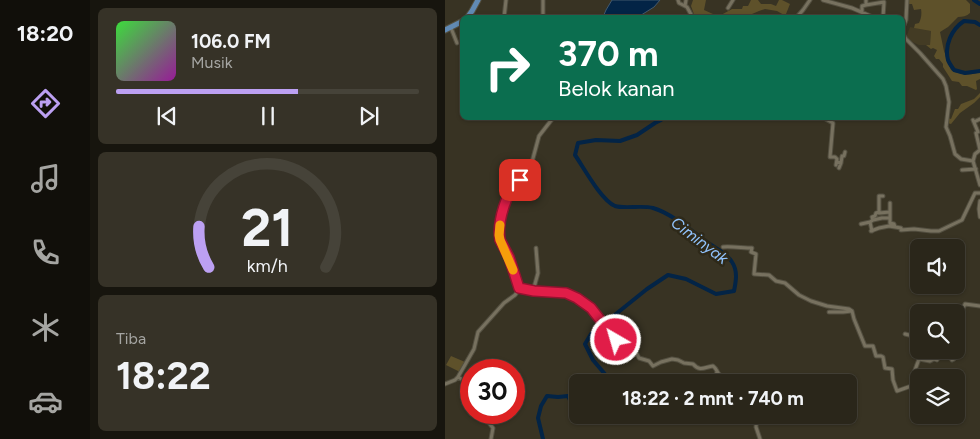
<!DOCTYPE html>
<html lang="id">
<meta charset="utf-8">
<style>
body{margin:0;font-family:Figtree,sans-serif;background:#363227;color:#f1f3f6;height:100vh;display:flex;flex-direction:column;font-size:19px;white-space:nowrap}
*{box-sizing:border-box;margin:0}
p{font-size:16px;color:#a5a5a2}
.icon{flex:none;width:28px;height:28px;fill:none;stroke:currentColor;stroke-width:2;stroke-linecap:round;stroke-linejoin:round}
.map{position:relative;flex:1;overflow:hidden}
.drawer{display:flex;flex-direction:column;gap:8px;padding:8px;background:#17150e;width:355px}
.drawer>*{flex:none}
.banner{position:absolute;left:15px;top:15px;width:445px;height:105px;border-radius:8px;box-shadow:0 1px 4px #0004,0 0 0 1px #464339;background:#0b6e4f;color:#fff;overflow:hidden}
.buttons{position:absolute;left:465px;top:239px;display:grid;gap:10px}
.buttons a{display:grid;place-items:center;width:55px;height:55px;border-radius:8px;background:#2a261a;box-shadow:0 1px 4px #0004,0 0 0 1px #464339;font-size:25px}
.speed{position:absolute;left:15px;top:359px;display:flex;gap:10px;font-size:25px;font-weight:700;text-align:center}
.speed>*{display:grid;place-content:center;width:65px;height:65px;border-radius:50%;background:#2a261a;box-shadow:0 1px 4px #0004,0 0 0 1px #464339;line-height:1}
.speed .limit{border:8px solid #d22;background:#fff;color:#111}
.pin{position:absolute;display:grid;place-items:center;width:42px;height:42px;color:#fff;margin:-21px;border-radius:10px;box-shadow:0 2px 8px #0006}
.me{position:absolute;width:55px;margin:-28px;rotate:322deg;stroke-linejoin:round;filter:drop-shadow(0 0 4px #0008)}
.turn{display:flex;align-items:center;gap:18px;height:105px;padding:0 15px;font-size:22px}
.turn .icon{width:65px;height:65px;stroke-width:2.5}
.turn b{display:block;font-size:35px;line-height:42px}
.big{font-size:38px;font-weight:700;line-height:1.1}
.drawer .card{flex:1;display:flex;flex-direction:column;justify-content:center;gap:8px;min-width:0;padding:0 18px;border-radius:8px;background:#363227}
.drawer .dial{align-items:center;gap:0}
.dial svg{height:130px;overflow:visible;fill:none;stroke:#464339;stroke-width:7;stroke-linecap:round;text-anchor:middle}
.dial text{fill:#f1f3f6;stroke:none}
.song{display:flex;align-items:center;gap:15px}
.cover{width:60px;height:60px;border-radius:8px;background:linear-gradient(135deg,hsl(120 70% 55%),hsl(300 70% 35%))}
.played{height:5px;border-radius:2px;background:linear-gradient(90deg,#bca0f2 60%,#464339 60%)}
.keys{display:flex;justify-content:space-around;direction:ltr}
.trip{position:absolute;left:124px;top:374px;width:288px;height:50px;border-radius:8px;background:#2a261a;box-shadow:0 1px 4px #0004,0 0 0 1px #464339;font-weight:700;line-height:50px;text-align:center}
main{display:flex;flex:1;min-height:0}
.dock{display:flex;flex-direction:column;width:90px;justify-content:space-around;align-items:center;background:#110f0a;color:#a5a5a2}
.dock .icon{width:35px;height:35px}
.dock .selected{color:#bca0f2}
.dock b{font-size:22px;color:#f1f3f6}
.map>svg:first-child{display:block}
.built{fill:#433b24}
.green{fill:#5e512a}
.water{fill:#032446;stroke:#43596d}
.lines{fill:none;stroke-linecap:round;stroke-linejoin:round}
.river{stroke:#032446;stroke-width:4}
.minor-casing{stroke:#534f40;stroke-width:5}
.major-casing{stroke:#534f40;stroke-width:7}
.minor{stroke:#77715f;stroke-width:3}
.major{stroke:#618ab4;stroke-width:5}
.route-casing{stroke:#92132f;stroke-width:12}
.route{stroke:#e11d48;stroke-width:9}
.slow{stroke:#f59e0b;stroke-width:9}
.labels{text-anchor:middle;stroke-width:5;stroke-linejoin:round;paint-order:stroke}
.water-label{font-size:16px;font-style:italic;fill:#91c3fc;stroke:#2e2919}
</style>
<main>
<nav class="dock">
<b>18:20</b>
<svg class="icon selected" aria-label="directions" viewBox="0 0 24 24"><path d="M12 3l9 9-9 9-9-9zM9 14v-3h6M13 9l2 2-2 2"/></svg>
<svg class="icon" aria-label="music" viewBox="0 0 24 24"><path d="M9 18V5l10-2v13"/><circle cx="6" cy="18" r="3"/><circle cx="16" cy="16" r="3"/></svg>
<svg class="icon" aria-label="phone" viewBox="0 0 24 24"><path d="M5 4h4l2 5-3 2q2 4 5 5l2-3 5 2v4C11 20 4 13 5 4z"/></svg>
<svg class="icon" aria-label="climate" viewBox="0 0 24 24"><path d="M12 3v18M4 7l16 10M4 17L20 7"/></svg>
<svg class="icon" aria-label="car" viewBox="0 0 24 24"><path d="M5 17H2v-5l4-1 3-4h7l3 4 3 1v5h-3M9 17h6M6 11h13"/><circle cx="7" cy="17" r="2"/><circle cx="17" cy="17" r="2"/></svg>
</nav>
<section class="drawer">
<div class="card">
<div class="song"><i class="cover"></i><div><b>106.0 FM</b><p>Musik</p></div></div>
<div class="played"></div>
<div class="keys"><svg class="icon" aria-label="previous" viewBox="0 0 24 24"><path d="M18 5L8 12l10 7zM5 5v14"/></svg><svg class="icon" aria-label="pause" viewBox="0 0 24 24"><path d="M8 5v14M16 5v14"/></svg><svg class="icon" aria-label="next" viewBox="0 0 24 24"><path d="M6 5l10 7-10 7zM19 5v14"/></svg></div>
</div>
<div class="card dial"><svg viewBox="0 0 100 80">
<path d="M14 69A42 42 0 1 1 86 69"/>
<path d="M14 69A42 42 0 0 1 8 44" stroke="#bca0f2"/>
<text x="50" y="56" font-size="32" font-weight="700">21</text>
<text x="50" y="72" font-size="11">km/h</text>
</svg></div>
<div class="card"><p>Tiba</p><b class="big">18:22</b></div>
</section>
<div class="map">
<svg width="535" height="439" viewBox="0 0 535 439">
<rect width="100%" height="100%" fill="#383323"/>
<path class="built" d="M465,27L486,31L485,45H474L465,41L461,38Z"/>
<path class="green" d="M248,0H261L259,10L268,14L276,15L287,9H297L298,6H303L306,0H313L316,4H326L331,6L334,0H337L345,4L341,14L339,15L332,11L320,9L314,11L300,17L254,18L250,17L246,6Z
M460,0H521L525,4V13C522,16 517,17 513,17L503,27L495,32L499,51L506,70C515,75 526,76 535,72V79L531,81L532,89L531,90L522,86H517L514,82L507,81L498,67V64L494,59H491L489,56L492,50L488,48L486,49L481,45H485L486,31L469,28L470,24L474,23C476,19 477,14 476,9L469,10L467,4H464Z
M535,93V97L529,103L515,113L506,124L502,123L503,118L506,119L510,109H513L516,104L529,99Z
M6,356L20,362L15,372L1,365Z"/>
<path class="water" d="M167,0H215L209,7L193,17H158L161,10Z"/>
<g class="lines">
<path class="river" d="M529,0L535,4
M535,25L530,22L519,21C507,29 499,45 503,60C504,63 507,67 509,70L520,73L535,71
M164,382V380L159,373L148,360L140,344L146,334L202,289L223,275L241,279L271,294L289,291C291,281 293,271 287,262C282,254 271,248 263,243C248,232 226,213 208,208C198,205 179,209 170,206C156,200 139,168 130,155L133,143L151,140L175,141L192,135L210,123L216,120L217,118
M98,439L93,418L96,406L102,396L113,397L123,396L131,413H132"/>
<g class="minor-casing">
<path id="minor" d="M98,0V18
M233,0L234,3L242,7L248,18
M378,0L407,8L430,18
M421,5L439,2L438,18
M240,6L241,0
M283,8L288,0
M417,12V6L421,5V0
M59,18L61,0
M351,18L358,10L365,0
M458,25H459L461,20L462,0
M6,28L12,43
M458,34L461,39L475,53L498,79L501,86L504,102L501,127L505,136L510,154L516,159L528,161L535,185
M369,118H377
M379,118L388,123L385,157H390L392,159L391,165
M528,120L533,132L531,133L535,150L530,154L528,161
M529,122L535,119
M392,162L396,163L397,156H399L400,152
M394,168L396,163
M517,170L531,169
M438,196H434V213L445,212
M535,201L534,209L535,217
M445,203V223L449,224L450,227L456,228V230L469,229L486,231H494L517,220L530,193H535
M428,220L437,218H445
M416,224L425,222
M426,231L434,228L444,226L450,227
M427,231L425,222L428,220L427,217L430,216L431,213L434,212
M278,247C285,246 299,248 307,248L306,252L311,254L309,274L324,275L331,281L340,283L354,295L366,301L382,306L404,309L407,311L409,319L420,346H428L431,356H436L438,357L440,368L447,369L448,380L452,391L469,385L470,370L474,359L485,361L489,359L492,360L495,354L499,353L504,355L507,360L509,359L510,356V350
M74,288L89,291L121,293L132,298L146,308L177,348L181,350H190L194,358L204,361L208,366L216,362L227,359L233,360L239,363L248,364C255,372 260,367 268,366C271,368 272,371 273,373C280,382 295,377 304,376L306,378L307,382
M88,291L93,273L91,248
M384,312H398L407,311
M460,334L468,336C472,343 472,352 474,359
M511,334L517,311L520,304L535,306
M13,377L26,385
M266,382L268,379L271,377L272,371
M0,384L10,380L13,377L29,349L33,332L59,303L70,295L73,291L74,288L67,266L55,237L57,213L61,202L72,183L84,173L94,136L108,118
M42,412V416L44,417V423L48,428L46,439
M312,415L311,427L315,439"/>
</g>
<g class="major-casing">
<path id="major" d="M22,18L27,11L33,0
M0,30L18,21"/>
</g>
<use href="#minor" class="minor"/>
<use href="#major" class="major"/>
</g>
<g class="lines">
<g class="route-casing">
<path id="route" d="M75,180C61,191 52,222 55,240L64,257L74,288L89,291L121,293L132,298L146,308L171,340"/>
</g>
<use href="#route" class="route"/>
<path class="slow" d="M55,225L54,235L55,240L68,270"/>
</g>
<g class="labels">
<g class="water-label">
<text transform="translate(255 240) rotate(37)" y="6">Ciminyak</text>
</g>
</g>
</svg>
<div class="buttons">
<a><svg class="icon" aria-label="sound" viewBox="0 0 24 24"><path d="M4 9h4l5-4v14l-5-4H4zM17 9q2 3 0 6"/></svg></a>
<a><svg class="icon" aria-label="search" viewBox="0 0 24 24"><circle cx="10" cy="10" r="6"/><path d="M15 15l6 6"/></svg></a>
<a><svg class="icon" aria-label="layers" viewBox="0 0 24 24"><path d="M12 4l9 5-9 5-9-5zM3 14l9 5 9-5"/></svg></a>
</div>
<div class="speed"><div class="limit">30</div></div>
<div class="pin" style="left:75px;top:180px;background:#d93025"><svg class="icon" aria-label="arrive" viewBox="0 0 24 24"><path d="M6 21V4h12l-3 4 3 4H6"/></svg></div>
<svg class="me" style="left:171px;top:340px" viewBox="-20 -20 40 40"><circle r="17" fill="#e11d48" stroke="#fff" stroke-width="3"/><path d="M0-11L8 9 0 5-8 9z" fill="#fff"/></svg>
<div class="trip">18:22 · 2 mnt · 740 m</div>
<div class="banner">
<div class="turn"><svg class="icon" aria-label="right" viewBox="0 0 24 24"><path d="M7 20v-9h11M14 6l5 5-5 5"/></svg><div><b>370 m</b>Belok kanan</div></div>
</div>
</div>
</main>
